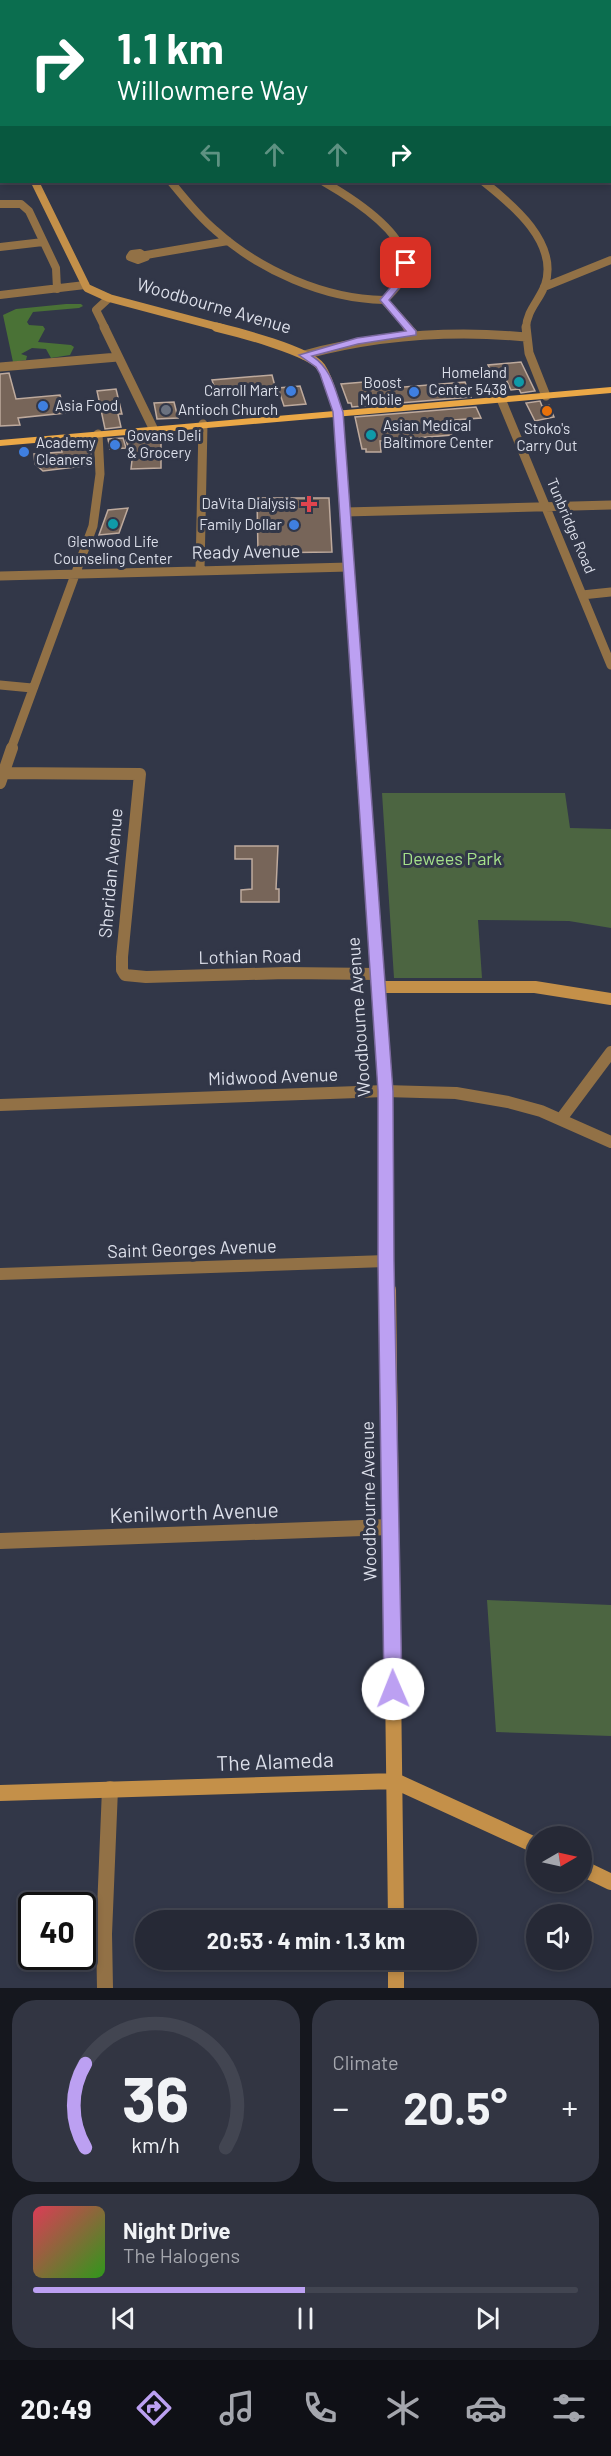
<!DOCTYPE html>
<meta charset="utf-8">
<style>
body{margin:0;font-family:Barlow,sans-serif;background:#323542;color:#f1f3f6;height:100vh;display:flex;flex-direction:column;font-size:22px;white-space:nowrap}
*{box-sizing:border-box;margin:0}
p{font-size:20px;color:#a4a6ad}
.icon{flex:none;width:33px;height:33px;fill:none;stroke:currentColor;stroke-width:2;stroke-linecap:round;stroke-linejoin:round}
.map{position:relative;height:1988px;overflow:hidden}
.side{display:flex;flex-direction:column;gap:12px;padding:12px;background:#15171e;flex:1}
.side>*{flex:none}
.guide{position:absolute;left:0px;top:0px;width:612px;height:183px;box-shadow:0 3px 9px #0003,0 0 0 2px #424551;background:#0b6e4f;color:#fff;overflow:hidden}
.needle{width:39px;rotate:81deg}
.controls{position:absolute;left:526px;top:1826px;display:grid;gap:12px}
.controls a{display:grid;place-items:center;width:66px;height:66px;border-radius:50%;background:#262936;box-shadow:0 3px 9px #0003,0 0 0 2px #424551;font-size:30px}
.speed{position:absolute;left:18px;top:1892px;display:flex;gap:12px;font-size:30px;font-weight:700;text-align:center}
.speed>*{display:grid;place-content:center;width:78px;height:78px;border-radius:50%;background:#262936;box-shadow:0 3px 9px #0003,0 0 0 2px #424551;line-height:1}
.speed .limit{border:3px solid #111;border-radius:9px;background:#fff;color:#111}
.pin{position:absolute;display:grid;place-items:center;width:51px;height:51px;color:#fff;margin:-26px;border-radius:12px;box-shadow:0 3px 9px #0006}
.me{position:absolute;width:66px;margin:-33px;rotate:359deg;stroke-linejoin:round;filter:drop-shadow(0 0 4px #0008)}
.turn{display:flex;align-items:center;gap:21px;height:126px;padding:0 18px;font-size:27px}
.turn .icon{width:78px;height:78px;stroke-width:2.5}
.turn b{display:block;font-size:42px;line-height:51px}
.lanes{display:flex;align-items:center;height:57px;padding:0 18px;background:#0003;justify-content:center;gap:30px;direction:ltr}
.lanes .off{opacity:.35}
.big{font-size:45px;font-weight:700;line-height:1.1}
.side .card{flex:1;display:flex;flex-direction:column;justify-content:center;gap:9px;min-width:0;padding:0 21px;border-radius:24px;background:#323542}
.side .dial{align-items:center;gap:0}
.dial svg{height:156px;overflow:visible;fill:none;stroke:#424551;stroke-width:7;stroke-linecap:round;text-anchor:middle}
.dial text{fill:#f1f3f6;stroke:none}
.song{display:flex;align-items:center;gap:18px}
.cover{width:72px;height:72px;border-radius:9px;background:linear-gradient(135deg,hsl(350 70% 55%),hsl(110 70% 35%))}
.played{height:6px;border-radius:3px;background:linear-gradient(90deg,#bca0f2 50%,#424551 50%)}
.keys{display:flex;justify-content:space-around;direction:ltr}
.heat{display:flex;justify-content:space-between;align-items:center;font-size:33px;direction:ltr}
.side .tiles{flex:1;display:grid;gap:12px;grid-template-columns:1fr 1fr}
.card:last-child{grid-column:span 2}
.trip{position:absolute;left:135px;top:1910px;width:342px;height:60px;border-radius:30px;background:#262936;box-shadow:0 3px 9px #0003,0 0 0 2px #424551;font-weight:700;line-height:60px;text-align:center}
.tab-bar{display:flex;height:96px;justify-content:space-around;align-items:center;background:#0f1016;color:#a4a6ad}
.tab-bar .icon{width:42px;height:42px}
.tab-bar .on{color:#bca0f2}
.tab-bar b{font-size:27px;color:#f1f3f6}
.map>svg:first-child{display:block}
.green{fill:#4c6541}
.forest{fill:#4a7236}
.building{fill:#776559;stroke:#beaa9d;stroke-width:1.5}
.lines{fill:none;stroke-linecap:round;stroke-linejoin:round}
.street-far3{stroke:#927146;stroke-width:8}
.street-far2{stroke:#927146;stroke-width:9}
.street-far1{stroke:#927146;stroke-width:12}
.street{stroke:#927146;stroke-width:16}
.secondary-far3{stroke:#c49049;stroke-width:8}
.secondary-far2{stroke:#c49049;stroke-width:9}
.secondary-far1{stroke:#c49049;stroke-width:12}
.secondary{stroke:#c49049;stroke-width:16}
.primary{fill:#eba847;fill-rule:evenodd}
.route{fill:#bca0f2;stroke:#7a689d;stroke-width:1.5}
.culture-dot{fill:#0f9aa8;stroke:#323748;stroke-width:2}
.shop-dot{fill:#3f7fe0;stroke:#323748;stroke-width:2}
.worship-dot{fill:#6b7280;stroke:#323748;stroke-width:2}
.food-dot{fill:#e8710a;stroke:#323748;stroke-width:2}
.health-dot{fill:#e0444e;stroke:#323748;stroke-width:2}
.labels{text-anchor:middle;stroke-width:6;stroke-linejoin:round;paint-order:stroke}
.far-poi-label{font-size:15px;fill:#dcdfea;stroke:#323748;text-anchor:end}
.far-street-label{font-size:15px;fill:#dcdfea;stroke:#323748}
.street-label{font-size:18px;fill:#dcdfea;stroke:#323748}
.park-label{font-size:18px;fill:#a5e18b;stroke:#323748}
.near-street-label{font-size:21px;fill:#dcdfea;stroke:#323748}
</style>
<div class="map">
<svg width="611" height="1988" viewBox="0 0 611 1988">
<rect width="100%" height="100%" fill="#323748"/>
<path class="green" d="M382,793H565L570,828L611,829V928L569,921L478,920L482,978H394Z
M487,1600L611,1605V1736L496,1732Z"/>
<path class="forest" d="M66,304H81L83,306L79,308L33,312L27,322L29,325L43,326L45,329L38,342L71,345L74,347L70,355L51,358L46,349L32,348L21,354L27,356L26,360L13,362L3,315L16,309Z"/>
<path class="building" d="M521,362L535,391L521,393L519,389L511,390L504,375H493L488,365Z
M9,373L16,399L60,395L65,413L18,418L20,425L0,426V374Z
M272,375L276,390L217,395L212,380Z
M364,382L367,390L465,382L471,397L352,407L351,403H348L341,384Z
M300,386L306,404L284,406L278,388Z
M116,389L122,414H118L121,427L105,429L97,391Z
M540,401L542,406L549,405L554,417L535,421L526,403Z
M174,402L178,418L157,419L154,403Z
M476,407L481,418L454,420L458,430H450L452,435L380,441L381,452H366V449H362L355,417Z
M161,437V468L131,469L132,460L126,440Z
M123,438L126,448L110,449L108,439Z
M91,440V465L43,471L35,464L34,454L62,452L61,446Z
M257,498H329L332,552L258,553Z
M128,508L119,533L99,535L108,510Z
M235,846H278L276,889H279V902H241V890L252,889V859H235Z"/>
<g class="lines">
<path class="street-far3" d="M531,2L533,0
M171,182C185,199 198,216 215,230C259,270 324,299 384,300
M324,182C350,197 405,231 406,265C406,279 393,292 384,300
M484,182C513,205 559,243 545,285C539,301 527,310 526,328
M0,204H21L29,211L56,268L57,289
M0,247L43,242
M140,253L146,257L138,260L130,257L132,254Z
M146,255L228,241
M544,287L611,260
M0,295L85,285
M384,300L409,328
M105,328L96,310L109,298"/>
<path class="street-far2" d="M104,327L153,428
M407,327L413,333
M526,327L529,353L546,396
M304,355C378,335 450,330 526,337
M0,367L118,357
M501,399L611,665
M345,512L611,505
M200,570L203,424
M0,576L349,567
M582,595L611,592
M0,685L32,688
M11,749L93,526L100,474L98,434"/>
<path class="street-far1" d="M0,773L140,774L122,957V970L125,975L146,977L286,973L377,974
M0,783L12,748
M0,1105L385,1091L456,1093L508,1102L541,1111L611,1142
M561,1119L611,1052
M0,1274L386,1261"/>
<path class="street" d="M0,1541L390,1527
M105,1988L104,1934L110,1789"/>
<path class="secondary-far3" d="M0,109L2,112
M35,182L87,288L109,298L222,328"/>
<path class="secondary-far2" d="M216,327C237,332 310,351 321,367C330,380 333,398 338,412L361,749"/>
<path class="secondary-far1" d="M361,748L385,1091L388,1291
M380,987H535L611,999"/>
<path class="secondary" d="M388,1290L396,1920
M0,1793L395,1781L537,1846
M582,1868L611,1882
M396,1959V1988"/>
<path class="primary" d="M611,387V393L0,446V440Z"/>
</g>
<path class="route" d="M403,261L411,263L403,283L389,300L416,331V335L358,344L312,356C332,369 335,390 343,412L393,1091L394,1261L402,1689L400,1695L393,1697L387,1695L384,1689L378,1261V1091L333,412L320,374L316,367L299,355L357,338L406,331L380,300L394,283Z"/>
<g class="culture-dot">
<circle cx="519" cy="382" r="6"/>
<circle cx="371" cy="435" r="6"/>
<circle cx="113" cy="524" r="6"/>
</g>
<g class="shop-dot">
<circle cx="291" cy="391" r="6"/>
<circle cx="414" cy="392" r="6"/>
<circle cx="43" cy="406" r="6"/>
<circle cx="115" cy="445" r="6"/>
<circle cx="24" cy="452" r="6"/>
<circle cx="294" cy="525" r="6"/>
</g>
<circle class="worship-dot" cx="166" cy="410" r="6"/>
<circle class="food-dot" cx="547" cy="411" r="6"/>
<path class="health-dot" d="M306 495h6v6h6v6h-6v6h-6v-6h-6v-6h6z"/>
<g class="labels">
<g class="far-poi-label">
<text x="507" y="378">Homeland<tspan x="507" dy="17">Center 5438</tspan></text>
<text x="402" y="388">Boost<tspan x="402" dy="17">Mobile</tspan></text>
<text x="279" y="396">Carroll Mart</text>
<text x="55" y="411" text-anchor="start">Asia Food</text>
<text x="178" y="415" text-anchor="start">Antioch Church</text>
<text x="383" y="431" text-anchor="start">Asian Medical<tspan x="383" dy="17">Baltimore Center</tspan></text>
<text x="547" y="434" text-anchor="middle">Stoko's<tspan x="547" dy="17">Carry Out</tspan></text>
<text x="127" y="441" text-anchor="start">Govans Deli<tspan x="127" dy="17">&amp; Grocery</tspan></text>
<text x="36" y="448" text-anchor="start">Academy<tspan x="36" dy="17">Cleaners</tspan></text>
<text x="296" y="509">DaVita Dialysis</text>
<text x="282" y="530">Family Dollar</text>
<text x="113" y="547" text-anchor="middle">Glenwood Life<tspan x="113" dy="17">Counseling Center</tspan></text>
</g>
<g class="far-street-label">
<text transform="translate(571 526) rotate(67)" y="5">Tunbridge Road</text>
</g>
<g class="street-label">
<text transform="translate(214 306) rotate(16)" y="6">Woodbourne Avenue</text>
<text transform="translate(246 552) rotate(-1)" y="6">Ready Avenue</text>
<text transform="translate(111 873) rotate(-85)" y="6">Sheridan Avenue</text>
<text transform="translate(250 957) rotate(-1)" y="6">Lothian Road</text>
<text transform="translate(359 1017) rotate(-94)" y="6">Woodbourne Avenue</text>
<text transform="translate(273 1077) rotate(-2)" y="6">Midwood Avenue</text>
<text transform="translate(192 1249) rotate(-2)" y="6">Saint Georges Avenue</text>
<text transform="translate(369 1501) rotate(-91)" y="6">Woodbourne Avenue</text>
</g>
<g class="park-label">
<text x="452" y="865">Dewees Park</text>
</g>
<g class="near-street-label">
<text transform="translate(194 1513) rotate(-2)" y="7">Kenilworth Avenue</text>
<text transform="translate(275 1762) rotate(-2)" y="7">The Alameda</text>
</g>
</g>
</svg>
<div class="controls">
<a><svg class="needle" viewBox="-14 -14 28 28"><path d="M0-13l5 13h-10z" fill="#e53935"/><path d="M0 13l5-13h-10z" fill="#a4a6ad"/></svg></a>
<a><svg class="icon" aria-label="sound" viewBox="0 0 24 24"><path d="M4 9h4l5-4v14l-5-4H4zM17 9q2 3 0 6"/></svg></a>
</div>
<div class="speed"><div class="limit">40</div></div>
<div class="pin" style="left:406px;top:263px;background:#d93025"><svg class="icon" aria-label="arrive" viewBox="0 0 24 24"><path d="M6 21V4h12l-3 4 3 4H6"/></svg></div>
<svg class="me" style="left:393px;top:1689px" viewBox="-20 -20 40 40"><circle r="19" fill="#fff"/><path d="M0-13L10 11 0 6-10 11z" fill="#bca0f2"/></svg>
<div class="trip">20:53 · 4 min · 1.3 km</div>
<div class="guide">
<div class="turn"><svg class="icon" aria-label="right" viewBox="0 0 24 24"><path d="M7 20v-9h11M14 6l5 5-5 5"/></svg><div><b>1.1 km</b>Willowmere Way</div></div>
<div class="lanes"><svg class="icon off" aria-label="left" viewBox="0 0 24 24"><path d="M17 20v-9H6M10 6l-5 5 5 5"/></svg><svg class="icon off" aria-label="ahead" viewBox="0 0 24 24"><path d="M12 20V5M6 11l6-6 6 6"/></svg><svg class="icon off" aria-label="ahead" viewBox="0 0 24 24"><path d="M12 20V5M6 11l6-6 6 6"/></svg><svg class="icon" aria-label="right" viewBox="0 0 24 24"><path d="M7 20v-9h11M14 6l5 5-5 5"/></svg></div>
</div>
</div>
<section class="side">
<div class="tiles">
<div class="card dial"><svg viewBox="0 0 100 80">
<path d="M14 69A42 42 0 1 1 86 69"/>
<path d="M14 69A42 42 0 0 1 14 26" stroke="#bca0f2"/>
<text x="50" y="56" font-size="32" font-weight="700">36</text>
<text x="50" y="72" font-size="11">km/h</text>
</svg></div>
<div class="card"><p>Climate</p>
<div class="heat"><a>−</a><b class="big">20.5°</b><a>+</a></div>
</div>
<div class="card">
<div class="song"><i class="cover"></i><div><b>Night Drive</b><p>The Halogens</p></div></div>
<div class="played"></div>
<div class="keys"><svg class="icon" aria-label="previous" viewBox="0 0 24 24"><path d="M18 5L8 12l10 7zM5 5v14"/></svg><svg class="icon" aria-label="pause" viewBox="0 0 24 24"><path d="M8 5v14M16 5v14"/></svg><svg class="icon" aria-label="next" viewBox="0 0 24 24"><path d="M6 5l10 7-10 7zM19 5v14"/></svg></div>
</div>
</div>
</section>
<nav class="tab-bar">
<b>20:49</b>
<svg class="icon on" aria-label="directions" viewBox="0 0 24 24"><path d="M12 3l9 9-9 9-9-9zM9 14v-3h6M13 9l2 2-2 2"/></svg>
<svg class="icon" aria-label="music" viewBox="0 0 24 24"><path d="M9 18V5l10-2v13"/><circle cx="6" cy="18" r="3"/><circle cx="16" cy="16" r="3"/></svg>
<svg class="icon" aria-label="phone" viewBox="0 0 24 24"><path d="M5 4h4l2 5-3 2q2 4 5 5l2-3 5 2v4C11 20 4 13 5 4z"/></svg>
<svg class="icon" aria-label="climate" viewBox="0 0 24 24"><path d="M12 3v18M4 7l16 10M4 17L20 7"/></svg>
<svg class="icon" aria-label="car" viewBox="0 0 24 24"><path d="M5 17H2v-5l4-1 3-4h7l3 4 3 1v5h-3M9 17h6M6 11h13"/><circle cx="7" cy="17" r="2"/><circle cx="17" cy="17" r="2"/></svg>
<svg class="icon" aria-label="filters" viewBox="0 0 24 24"><path d="M4 7h16M4 17h16"/><circle cx="9" cy="7" r="2"/><circle cx="15" cy="17" r="2"/></svg>
</nav>
